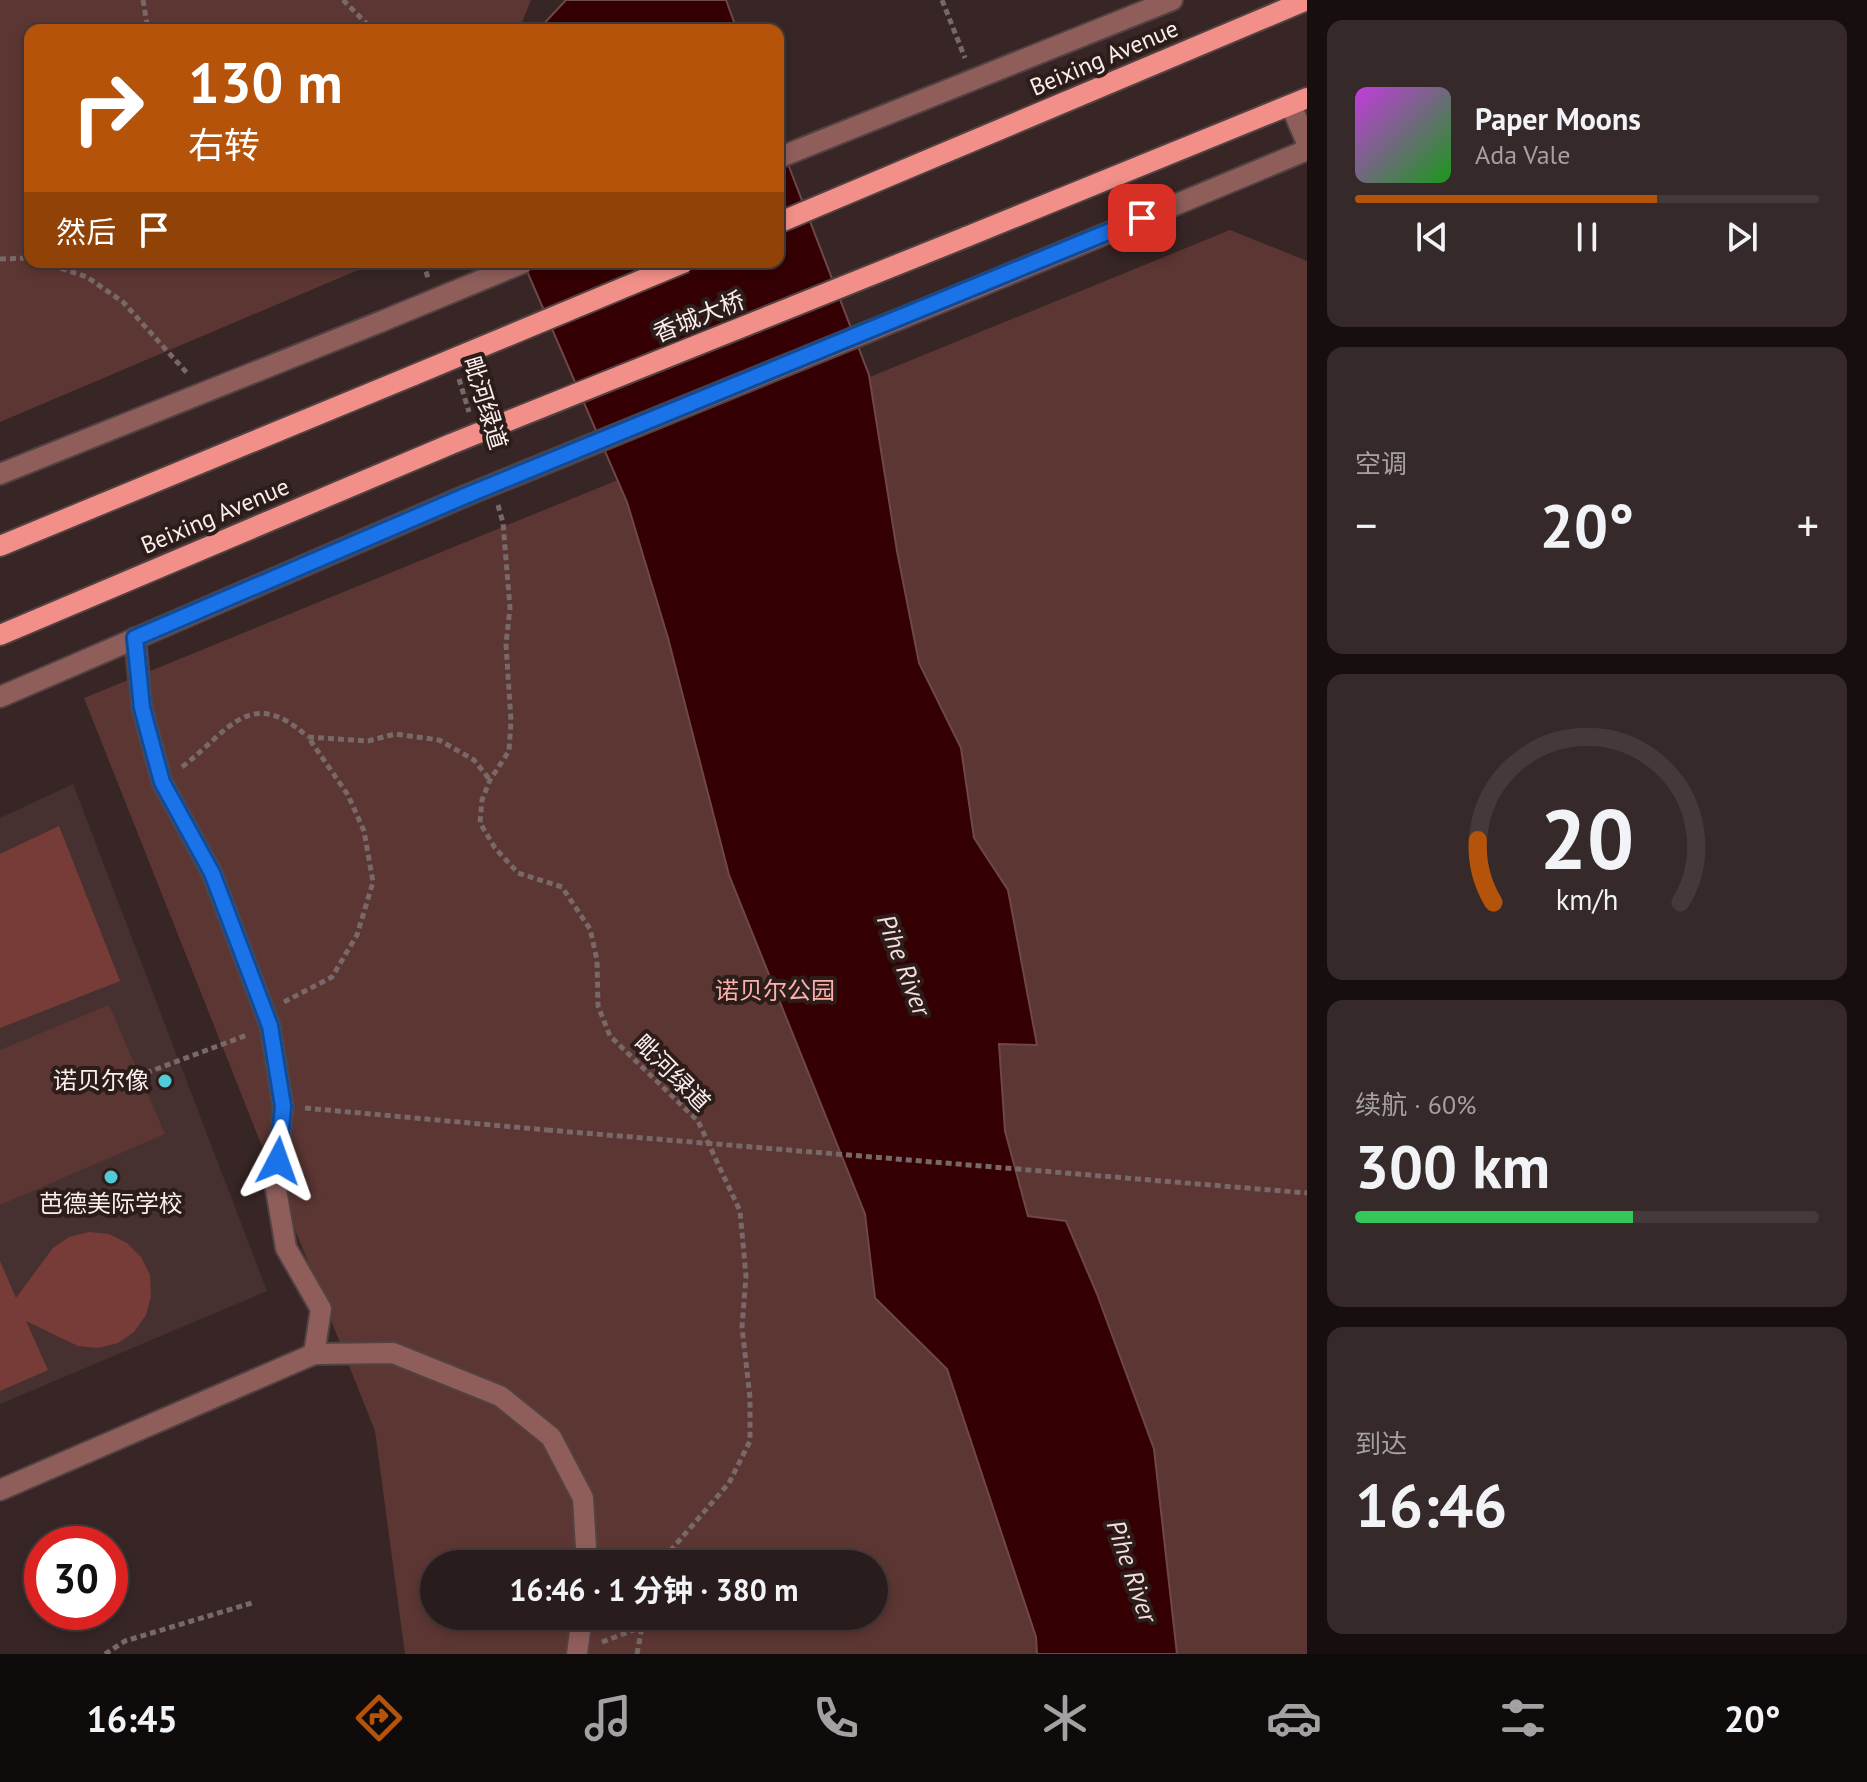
<!DOCTYPE html>
<html lang="zh">
<meta charset="utf-8">
<style>
body{margin:0;font-family:"PT Sans","Noto Sans SC",sans-serif;background:#352929;color:#f1f3f6;height:100vh;display:flex;flex-direction:column;font-size:30px;white-space:nowrap}
*{box-sizing:border-box;margin:0}
p{font-size:26px;color:#a5a1a3}
.icon{flex:none;width:44px;height:44px;fill:none;stroke:currentColor;stroke-width:2;stroke-linecap:round;stroke-linejoin:round}
.map{position:relative;flex:1;overflow:hidden}
.drawer{display:flex;flex-direction:column;gap:20px;padding:20px;background:#170f0f;width:560px}
.drawer>*{flex:none}
.hud{position:absolute;left:24px;top:24px;width:760px;height:244px;border-radius:16px;box-shadow:0 4px 12px #0003,0 0 0 2px #453a3b;background:#b45309;color:#fff;overflow:hidden}
.speed{position:absolute;left:24px;top:1526px;display:flex;gap:16px;font-size:40px;font-weight:700;text-align:center}
.speed>*{display:grid;place-content:center;width:104px;height:104px;border-radius:50%;background:#291c1c;box-shadow:0 4px 12px #0003,0 0 0 2px #453a3b;line-height:1}
.speed .limit{border:12px solid #d22;background:#fff;color:#111}
.pin{position:absolute;display:grid;place-items:center;width:68px;height:68px;color:#fff;margin:-34px;border-radius:16px;box-shadow:0 4px 12px #0006}
.me{position:absolute;width:88px;margin:-44px;rotate:4deg;stroke-linejoin:round;filter:drop-shadow(0 0 6px #0008)}
.turn{display:flex;align-items:center;gap:28px;height:168px;padding:0 32px;font-size:36px}
.turn .icon{width:104px;height:104px;stroke-width:2.5}
.turn b{display:block;font-size:56px;line-height:68px}
.then{display:flex;align-items:center;height:76px;padding:0 32px;background:#0003;gap:16px;font-size:30px}
.big{font-size:60px;font-weight:700;line-height:1.1}
.drawer .tile{flex:1;display:flex;flex-direction:column;justify-content:center;gap:12px;min-width:0;padding:0 28px;border-radius:16px;background:#352929}
.drawer .dial{align-items:center;gap:0}
.dial svg{height:208px;overflow:visible;fill:none;stroke:#453a3b;stroke-width:7;stroke-linecap:round;text-anchor:middle}
.dial text{fill:#f1f3f6;stroke:none}
.song{display:flex;align-items:center;gap:24px}
.cover{width:96px;height:96px;border-radius:12px;background:linear-gradient(135deg,hsl(290 70% 55%),hsl(120 70% 35%))}
.played{height:8px;border-radius:4px;background:linear-gradient(90deg,#b45309 65%,#453a3b 65%)}
.keys{display:flex;justify-content:space-around;direction:ltr}
.heat{display:flex;justify-content:space-between;align-items:center;font-size:44px;direction:ltr}
.charge{height:12px;border-radius:6px;background:linear-gradient(90deg,#34c759 60%,#453a3b 0)}
.trip{position:absolute;left:420px;top:1550px;width:468px;height:80px;border-radius:40px;background:#291c1c;box-shadow:0 4px 12px #0003,0 0 0 2px #453a3b;font-weight:700;line-height:80px;text-align:center}
.dock{display:flex;height:128px;justify-content:space-around;align-items:center;background:#100b0b;color:#a5a1a3}
.dock .icon{width:56px;height:56px}
.dock .selected{color:#b45309}
.dock b{font-size:36px;color:#f1f3f6}
main{display:flex;flex:1;min-height:0}
.map>svg:first-child{display:block}
.built{fill:#473130}
.green{fill:#5c3633;fill-rule:evenodd}
.water{fill:#340003;stroke:#6f4749;stroke-width:2}
.building{fill:#773c38}
.lines{fill:none;stroke-linecap:round;stroke-linejoin:round}
.minor-casing{stroke:#524241;stroke-width:24}
.major-casing{stroke:#524241;stroke-width:24}
.path{stroke:#786968;stroke-width:5;stroke-dasharray:6 4;stroke-linecap:butt}
.minor{stroke:#8f5e5b;stroke-width:20}
.major{stroke:#f38f89;stroke-width:20}
.minor-bridge-casing{stroke:#524241;stroke-width:24;stroke-linecap:butt}
.major-bridge-casing{stroke:#524241;stroke-width:24;stroke-linecap:butt}
.path-bridge{stroke:#786968;stroke-width:5;stroke-dasharray:6 4;stroke-linecap:butt}
.minor-bridge{stroke:#8f5e5b;stroke-width:20}
.major-bridge{stroke:#f38f89;stroke-width:20}
.route-casing{stroke:#114b97;stroke-width:20}
.route{stroke:#1a73e8;stroke-width:14}
.poi-dot{fill:#52cbd8;stroke:#2c1d1b;stroke-width:3}
.labels{text-anchor:middle;stroke-width:8;stroke-linejoin:round;paint-order:stroke}
.street-label{font-size:24px;fill:#faeeed;stroke:#2c1d1b}
.park-label{font-size:24px;fill:#fdb0aa;stroke:#2c1d1b}
.poi-label{font-size:24px;fill:#faeeed;stroke:#2c1d1b;text-anchor:end}
.water-label{font-size:26px;font-style:italic;fill:#f3dedc;stroke:#2c1d1b}
</style>
<main>
<div class="map">
<svg width="1307" height="1654" viewBox="0 0 1307 1654">
<rect width="100%" height="100%" fill="#372625"/>
<path class="built" d="M73,784L267,1291L0,1404V818Z"/>
<path class="green" d="M0,0H531L519,30H30V262H377L0,422Z
M1230,230L1307,261V1654H405L375,1431L84,698ZM434,1564H874V1616H434Z
M109,1005L165,1134L0,1205V1050Z"/>
<path class="water" d="M566,0H726L737,30H538Z
M778,138L869,375L897,551L919,663L961,748L974,838L1008,890L1037,1045L999,1044L1005,1131L1028,1216L1066,1221L1097,1294L1154,1449L1177,1654H1037L1036,1637L947,1369L875,1298L865,1214L729,875L668,638L627,502L523,262H778Z"/>
<path class="building" d="M59,826L120,981L0,1028V854Z
M89,1232L109,1234L127,1243L141,1257L150,1275L151,1296L146,1315L134,1332L118,1343L98,1348L78,1346L26,1321L48,1370L0,1391V1261L16,1298L53,1248L69,1237Z"/>
<g class="lines">
<g class="minor-casing">
<path id="minor" d="M1291,105L1307,143
M778,158L1172,0
M978,287L1307,150
M0,474L380,322
M0,697L465,496
M314,1354L393,1353L500,1396L551,1437L583,1498L587,1564
M0,1490L314,1354L321,1309L286,1248L276,1189L283,1106L270,1026L212,873L162,782L142,708L135,638
M577,1654L582,1616"/>
</g>
<g class="major-casing">
<path id="major" d="M778,223L1307,0
M966,237L1307,98
M0,546L414,375
M0,635L451,444"/>
</g>
<path class="path" d="M143,0L148,30
M343,0L373,30
M942,0L965,58
M0,259L30,258
M42,262L87,277L123,302L187,373
M423,262L428,278
M459,379L469,412
M498,505L503,523L510,608L506,644L511,721L509,751L490,780L482,800L480,823L495,848L518,873L562,887L590,929L597,960L598,1006L610,1036L698,1121L740,1211L746,1276L742,1327L750,1398V1441L729,1483L659,1564
M182,767C230,730 250,685 308,737
M284,1002L332,977L357,935L373,882L364,831L348,795L308,737L368,741L395,734L439,740L474,760L490,780
M146,1073L247,1035
M305,1108L547,1130
M602,1642L642,1627
M105,1654L125,1641L255,1602
M637,1654L644,1616"/>
<use href="#minor" class="minor"/>
<use href="#major" class="major"/>
<g class="minor-bridge-casing">
<path id="minor-bridge" d="M380,322L525,262
M465,496L978,287"/>
</g>
<g class="major-bridge-casing">
<path id="major-bridge" d="M414,375L685,262
M451,444L966,237"/>
</g>
<path class="path-bridge" d="M547,1130L1307,1193"/>
<use href="#minor-bridge" class="minor-bridge"/>
<use href="#major-bridge" class="major-bridge"/>
</g>
<g class="lines">
<g class="route-casing">
<path id="route" d="M278,1161L283,1106L270,1026L212,873L162,782L142,708L135,638L465,496L1142,218"/>
</g>
<use href="#route" class="route"/>
</g>
<g class="poi-dot">
<circle cx="165" cy="1081" r="8"/>
<circle cx="111" cy="1177" r="8"/>
</g>
<g class="labels">
<g class="street-label">
<text transform="translate(1104 58) rotate(-23)" y="8">Beixing Avenue</text>
<text transform="translate(699 317) rotate(-22)" y="8">香城大桥</text>
<text transform="translate(485 403) rotate(73)" y="8">毗河绿道</text>
<text transform="translate(215 516) rotate(-23)" y="8">Beixing Avenue</text>
<text transform="translate(672 1073) rotate(45)" y="8">毗河绿道</text>
</g>
<g class="park-label">
<text x="775" y="999">诺贝尔公园</text>
</g>
<g class="poi-label">
<text x="149" y="1089">诺贝尔像</text>
<text x="111" y="1212" text-anchor="middle">芭德美际学校</text>
</g>
<g class="water-label">
<text transform="translate(904 965) rotate(69)" y="9">Pihe River</text>
<text transform="translate(1132 1571) rotate(71)" y="9">Pihe River</text>
</g>
</g>
</svg>
<div class="speed"><div class="limit">30</div></div>
<div class="pin" style="left:1142px;top:218px;background:#d93025"><svg class="icon" aria-label="arrive" viewBox="0 0 24 24"><path d="M6 21V4h12l-3 4 3 4H6"/></svg></div>
<svg class="me" style="left:278px;top:1161px" viewBox="-20 -20 40 40"><path d="M0-17L14 15 0 8-14 15z" fill="#1a73e8" stroke="#fff" stroke-width="4"/></svg>
<div class="trip">16:46 · 1 分钟 · 380 m</div>
<div class="hud">
<div class="turn"><svg class="icon" aria-label="right" viewBox="0 0 24 24"><path d="M7 20v-9h11M14 6l5 5-5 5"/></svg><div><b>130 m</b>右转</div></div>
<div class="then">然后<svg class="icon" aria-label="arrive" viewBox="0 0 24 24"><path d="M6 21V4h12l-3 4 3 4H6"/></svg></div>
</div>
</div>
<section class="drawer">
<div class="tile">
<div class="song"><i class="cover"></i><div><b>Paper Moons</b><p>Ada Vale</p></div></div>
<div class="played"></div>
<div class="keys"><svg class="icon" aria-label="previous" viewBox="0 0 24 24"><path d="M18 5L8 12l10 7zM5 5v14"/></svg><svg class="icon" aria-label="pause" viewBox="0 0 24 24"><path d="M8 5v14M16 5v14"/></svg><svg class="icon" aria-label="next" viewBox="0 0 24 24"><path d="M6 5l10 7-10 7zM19 5v14"/></svg></div>
</div>
<div class="tile"><p>空调</p>
<div class="heat"><a>−</a><b class="big">20°</b><a>+</a></div>
</div>
<div class="tile dial"><svg viewBox="0 0 100 80">
<path d="M14 69A42 42 0 1 1 86 69"/>
<path d="M14 69A42 42 0 0 1 8 45" stroke="#b45309"/>
<text x="50" y="56" font-size="32" font-weight="700">20</text>
<text x="50" y="72" font-size="11">km/h</text>
</svg></div>
<div class="tile"><p>续航 · 60%</p><b class="big">300 km</b><div class="charge"></div></div>
<div class="tile"><p>到达</p><b class="big">16:46</b></div>
</section>
</main>
<nav class="dock">
<b>16:45</b>
<svg class="icon selected" aria-label="directions" viewBox="0 0 24 24"><path d="M12 3l9 9-9 9-9-9zM9 14v-3h6M13 9l2 2-2 2"/></svg>
<svg class="icon" aria-label="music" viewBox="0 0 24 24"><path d="M9 18V5l10-2v13"/><circle cx="6" cy="18" r="3"/><circle cx="16" cy="16" r="3"/></svg>
<svg class="icon" aria-label="phone" viewBox="0 0 24 24"><path d="M5 4h4l2 5-3 2q2 4 5 5l2-3 5 2v4C11 20 4 13 5 4z"/></svg>
<svg class="icon" aria-label="climate" viewBox="0 0 24 24"><path d="M12 3v18M4 7l16 10M4 17L20 7"/></svg>
<svg class="icon" aria-label="car" viewBox="0 0 24 24"><path d="M5 17H2v-5l4-1 3-4h7l3 4 3 1v5h-3M9 17h6M6 11h13"/><circle cx="7" cy="17" r="2"/><circle cx="17" cy="17" r="2"/></svg>
<svg class="icon" aria-label="filters" viewBox="0 0 24 24"><path d="M4 7h16M4 17h16"/><circle cx="9" cy="7" r="2"/><circle cx="15" cy="17" r="2"/></svg>
<b>20°</b>
</nav>
